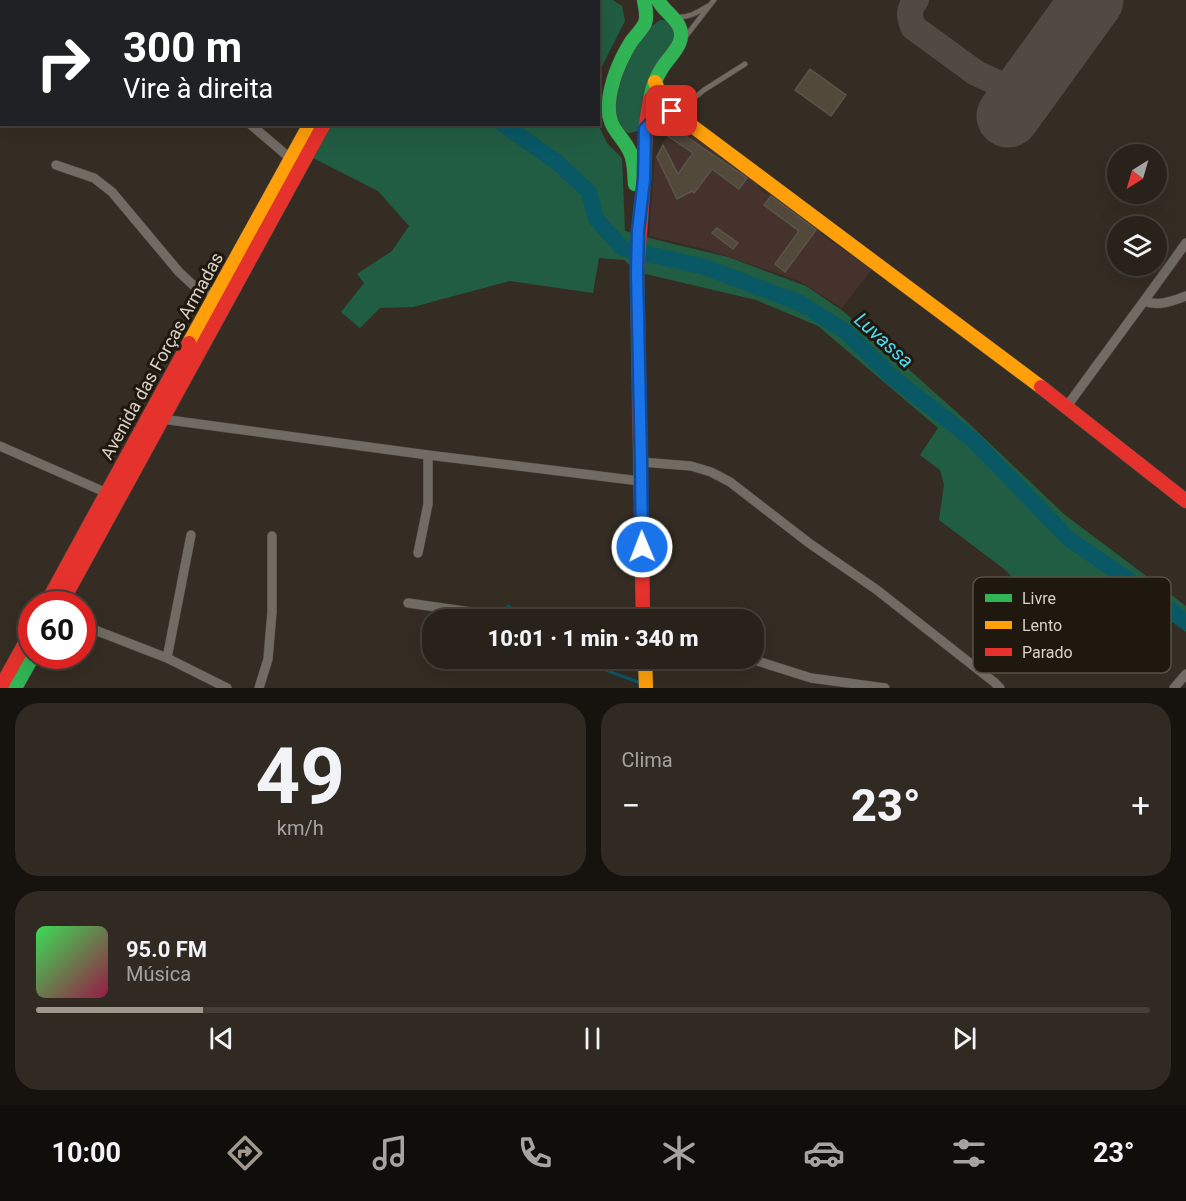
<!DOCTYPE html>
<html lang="pt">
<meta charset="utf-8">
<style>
body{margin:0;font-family:Roboto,sans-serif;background:#302a23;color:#f1f3f6;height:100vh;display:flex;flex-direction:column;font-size:22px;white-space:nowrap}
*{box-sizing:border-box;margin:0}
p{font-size:20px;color:#a5a4a2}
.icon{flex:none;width:33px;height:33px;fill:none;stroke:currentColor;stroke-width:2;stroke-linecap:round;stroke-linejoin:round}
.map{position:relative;height:688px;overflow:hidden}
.side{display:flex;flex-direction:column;gap:15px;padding:15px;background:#16130e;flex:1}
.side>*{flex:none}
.hud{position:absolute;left:0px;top:0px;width:600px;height:126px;box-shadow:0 6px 24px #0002,0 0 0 2px #443f39;background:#202124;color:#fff;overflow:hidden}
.needle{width:39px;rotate:217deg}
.buttons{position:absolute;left:1107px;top:144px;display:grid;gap:12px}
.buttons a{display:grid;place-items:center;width:60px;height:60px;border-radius:50%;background:#28221a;box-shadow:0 6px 24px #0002,0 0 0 2px #443f39;font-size:30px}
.speed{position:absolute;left:18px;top:591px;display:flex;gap:12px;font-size:30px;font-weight:700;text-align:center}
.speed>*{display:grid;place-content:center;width:78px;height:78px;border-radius:50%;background:#28221a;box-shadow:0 6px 24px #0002,0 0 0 2px #443f39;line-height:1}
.speed .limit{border:9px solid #d22;background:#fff;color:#111}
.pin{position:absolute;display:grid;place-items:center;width:51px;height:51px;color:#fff;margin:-26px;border-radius:12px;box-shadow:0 3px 9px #0006}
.me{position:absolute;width:66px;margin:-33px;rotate:359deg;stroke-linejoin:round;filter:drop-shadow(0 0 4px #0008)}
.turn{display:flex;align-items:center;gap:21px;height:126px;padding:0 24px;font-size:27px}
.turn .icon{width:78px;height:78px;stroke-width:2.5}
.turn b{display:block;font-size:42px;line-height:51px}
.big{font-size:45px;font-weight:800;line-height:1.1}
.side .widget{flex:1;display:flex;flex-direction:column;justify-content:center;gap:9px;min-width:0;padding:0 21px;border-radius:24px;background:#302a23}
.side .dial{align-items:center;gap:0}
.dial b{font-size:78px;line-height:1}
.song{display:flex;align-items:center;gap:18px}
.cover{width:72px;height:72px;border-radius:9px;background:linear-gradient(135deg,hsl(130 70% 55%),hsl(340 70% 35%))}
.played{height:6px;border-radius:3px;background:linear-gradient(90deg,#a1988d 15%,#443f39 15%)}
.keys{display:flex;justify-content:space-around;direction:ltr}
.heat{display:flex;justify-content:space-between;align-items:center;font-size:33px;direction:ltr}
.side .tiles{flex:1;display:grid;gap:15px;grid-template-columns:1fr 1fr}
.widget:last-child{grid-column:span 2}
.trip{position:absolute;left:422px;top:609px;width:342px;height:60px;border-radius:24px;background:#28221a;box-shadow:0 6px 24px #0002,0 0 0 2px #443f39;font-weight:800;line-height:60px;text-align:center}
.dock{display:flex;height:96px;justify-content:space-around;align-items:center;background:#100e0a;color:#a5a4a2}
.dock .icon{width:42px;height:42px}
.dock .selected{color:#a1988d}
.dock b{font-size:27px;color:#f1f3f6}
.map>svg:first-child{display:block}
.industrial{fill:#45322d}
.green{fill:#215d43}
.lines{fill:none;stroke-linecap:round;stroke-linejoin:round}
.stream{stroke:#095865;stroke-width:3}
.river{stroke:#095865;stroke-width:16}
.taxiway{stroke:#524a42;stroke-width:26}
.runway{stroke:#524a42;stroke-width:63}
.building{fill:#52493b;stroke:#5a544b;stroke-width:1.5}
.lane-casing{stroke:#514a41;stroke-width:6}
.street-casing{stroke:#514a41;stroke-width:10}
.fast-casing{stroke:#514a41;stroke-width:15}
.slow-casing{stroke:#514a41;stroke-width:15}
.jam-casing{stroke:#514a41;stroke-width:15}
.lane{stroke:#716b64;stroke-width:4.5}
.street{stroke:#716b64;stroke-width:9}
.fast{stroke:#30b455;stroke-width:14}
.slow{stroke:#ff9f0a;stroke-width:14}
.jam{stroke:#e5322d;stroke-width:14}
.route-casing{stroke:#114b97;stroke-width:15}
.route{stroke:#1a73e8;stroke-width:10}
.labels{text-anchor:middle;stroke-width:6;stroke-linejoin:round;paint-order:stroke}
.street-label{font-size:18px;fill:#dbd1c6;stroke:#1f180f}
.water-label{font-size:20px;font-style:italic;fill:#4bdaf6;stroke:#1f180f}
.key{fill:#1f180f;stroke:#575046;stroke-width:1.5}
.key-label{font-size:16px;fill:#dbd1c6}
</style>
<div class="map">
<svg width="1186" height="688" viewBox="0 0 1186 688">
<rect width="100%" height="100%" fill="#352d23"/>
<path class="industrial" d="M673,126H678L759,184L758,187L766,194L769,192L822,232L821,234L872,269L842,308L799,281L771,271L705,249L649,236L655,157Z"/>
<path class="green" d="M565,0H613L622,6L625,21L599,72L598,2L564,1Z
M660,20L669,21L676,35L639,130C631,134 627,134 619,130C618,124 615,118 615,112C613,85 637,34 660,20Z
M598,124L607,143L622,158L625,231L665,242L728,257L806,286L843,311L961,416L1065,515L1186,606V632L1125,588L1100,613L1072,608L1058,621L1004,569L939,520L944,485L940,470L920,455L938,428L818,326L756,300L637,272L624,260L599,258L593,293L510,281L413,307L380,308L360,328L341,312L364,283L357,274L392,251L409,226L378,191L307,155L324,125Z"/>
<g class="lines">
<path class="stream" d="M508,606L524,620
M573,658L638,682"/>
<path class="river" d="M431,0L433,2
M503,124L558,163L589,192L596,219L622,248L705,267L800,303L845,331L892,377L972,439L1069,539L1142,589L1186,622"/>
<path class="taxiway" d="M916,0C908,10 909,15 913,27L976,73L1000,84L1026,92"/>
<path class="runway" d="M1008,116L1092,0"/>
</g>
<path class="building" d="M810,69L846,95L831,116L795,90Z
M674,128L747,178L739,189L712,169L694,193L692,191L677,199L657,157L663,145L678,174L693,153L668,136Z
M771,196L816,230L785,272L775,264L799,231L764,205Z
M717,228L738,243L733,249L712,233Z"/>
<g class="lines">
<g class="lane-casing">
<path id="lane" d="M677,17C689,18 698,12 708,6
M686,36L714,0
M675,110L682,108L704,90L745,64"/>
</g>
<g class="street-casing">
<path id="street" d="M178,2L179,0
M250,124L291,159
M56,165L94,178L112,192L179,272L193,285L216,294
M1144,301L1186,243
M1067,406L1144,301C1159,307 1172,301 1186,296
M162,419L428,455L640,481
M0,446L107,493
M641,462L691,466L711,472L730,482L809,543L877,590L994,682L1000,688
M418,553L428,504V455
M408,603L492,615L504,620
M82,625L167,658L227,688
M167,658L191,535
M598,658L646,668
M748,658L811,678L885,688
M259,688L268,659L272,612V536
M1174,688L1186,674"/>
</g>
<g class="fast-casing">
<path id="fast" d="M378,0V2
M650,99C652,88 656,77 662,68C670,55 687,43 679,26C674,16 663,10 658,0
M645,129C658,116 662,115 680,117
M635,184C634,173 635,162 630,152C620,131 607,130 609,102C611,81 620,60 631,42C635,36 642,30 645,23C648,16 645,7 644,0
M15,688L33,656"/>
</g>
<g class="slow-casing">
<path id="slow" d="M655,82C660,97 668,107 680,117L1041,387
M189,343L310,124
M645,658L646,688"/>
</g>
<g class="jam-casing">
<path id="jam" d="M391,2L392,0
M1041,387L1186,501
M46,604L189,343
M61,604L324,124
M643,620L637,272L644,176L646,124L650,99
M0,688L32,631"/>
</g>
<use href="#lane" class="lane"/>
<use href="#street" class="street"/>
<use href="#fast" class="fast"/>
<use href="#slow" class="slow"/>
<use href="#jam" class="jam"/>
</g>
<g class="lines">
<g class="route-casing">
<path id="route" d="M642,547L641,462L637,272L638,231L644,179L645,129C659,114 661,115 680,117L672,111"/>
</g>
<use href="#route" class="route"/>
</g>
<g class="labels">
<g class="street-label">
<text transform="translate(162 356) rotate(-61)" y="6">Avenida das Forças Armadas</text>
</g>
<g class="water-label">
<text transform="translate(884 340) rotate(42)" y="7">Luvassa</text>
</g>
</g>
<rect x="973" y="577" width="198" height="96" rx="9" class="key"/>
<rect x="985" y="594" width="27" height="8" fill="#30b455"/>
<rect x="985" y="621" width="27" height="8" fill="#ff9f0a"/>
<rect x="985" y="648" width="27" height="8" fill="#e5322d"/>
<g class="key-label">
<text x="1022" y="604">Livre</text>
<text x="1022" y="631">Lento</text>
<text x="1022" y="658">Parado</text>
</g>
</svg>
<div class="buttons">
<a><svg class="needle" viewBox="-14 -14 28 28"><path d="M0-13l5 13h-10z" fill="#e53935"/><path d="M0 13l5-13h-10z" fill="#a5a4a2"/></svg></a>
<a><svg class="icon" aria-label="layers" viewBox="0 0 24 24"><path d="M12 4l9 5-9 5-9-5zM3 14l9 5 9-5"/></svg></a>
</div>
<div class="speed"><div class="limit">60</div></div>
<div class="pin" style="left:672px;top:111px;background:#d93025"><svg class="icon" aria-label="arrive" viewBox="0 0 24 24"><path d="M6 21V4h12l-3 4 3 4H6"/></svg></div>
<svg class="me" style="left:642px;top:547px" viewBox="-20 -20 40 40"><circle r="17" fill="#1a73e8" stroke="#fff" stroke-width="3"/><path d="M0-11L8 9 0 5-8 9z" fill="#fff"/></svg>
<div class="trip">10:01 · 1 min · 340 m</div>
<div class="hud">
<div class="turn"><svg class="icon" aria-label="right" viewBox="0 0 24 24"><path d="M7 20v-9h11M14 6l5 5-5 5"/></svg><div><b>300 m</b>Vire à direita</div></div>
</div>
</div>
<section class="side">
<div class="tiles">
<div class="widget dial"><b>49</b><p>km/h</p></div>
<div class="widget"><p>Clima</p>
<div class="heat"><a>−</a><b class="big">23°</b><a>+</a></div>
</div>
<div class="widget">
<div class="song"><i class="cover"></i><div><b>95.0 FM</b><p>Música</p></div></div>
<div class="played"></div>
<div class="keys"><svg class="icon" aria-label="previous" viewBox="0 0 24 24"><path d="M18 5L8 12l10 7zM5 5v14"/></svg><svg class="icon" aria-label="pause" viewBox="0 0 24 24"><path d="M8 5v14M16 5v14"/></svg><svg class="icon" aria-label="next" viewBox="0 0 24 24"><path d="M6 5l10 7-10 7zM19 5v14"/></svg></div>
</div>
</div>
</section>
<nav class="dock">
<b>10:00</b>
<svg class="icon selected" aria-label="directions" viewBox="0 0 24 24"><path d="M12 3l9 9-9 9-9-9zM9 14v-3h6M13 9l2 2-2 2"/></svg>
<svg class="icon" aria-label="music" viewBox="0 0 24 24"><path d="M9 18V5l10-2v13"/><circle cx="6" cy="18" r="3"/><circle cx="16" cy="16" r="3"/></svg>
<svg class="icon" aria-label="phone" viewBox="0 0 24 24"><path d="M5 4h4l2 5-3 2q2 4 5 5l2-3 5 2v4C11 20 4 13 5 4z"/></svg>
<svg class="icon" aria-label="climate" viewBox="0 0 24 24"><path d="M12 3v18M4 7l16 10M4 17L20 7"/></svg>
<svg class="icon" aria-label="car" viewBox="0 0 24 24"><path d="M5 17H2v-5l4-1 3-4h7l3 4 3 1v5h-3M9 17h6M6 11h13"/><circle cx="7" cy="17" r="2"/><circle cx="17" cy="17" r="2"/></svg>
<svg class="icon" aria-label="filters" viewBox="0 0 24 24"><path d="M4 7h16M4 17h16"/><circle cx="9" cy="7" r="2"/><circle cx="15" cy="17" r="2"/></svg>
<b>23°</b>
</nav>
